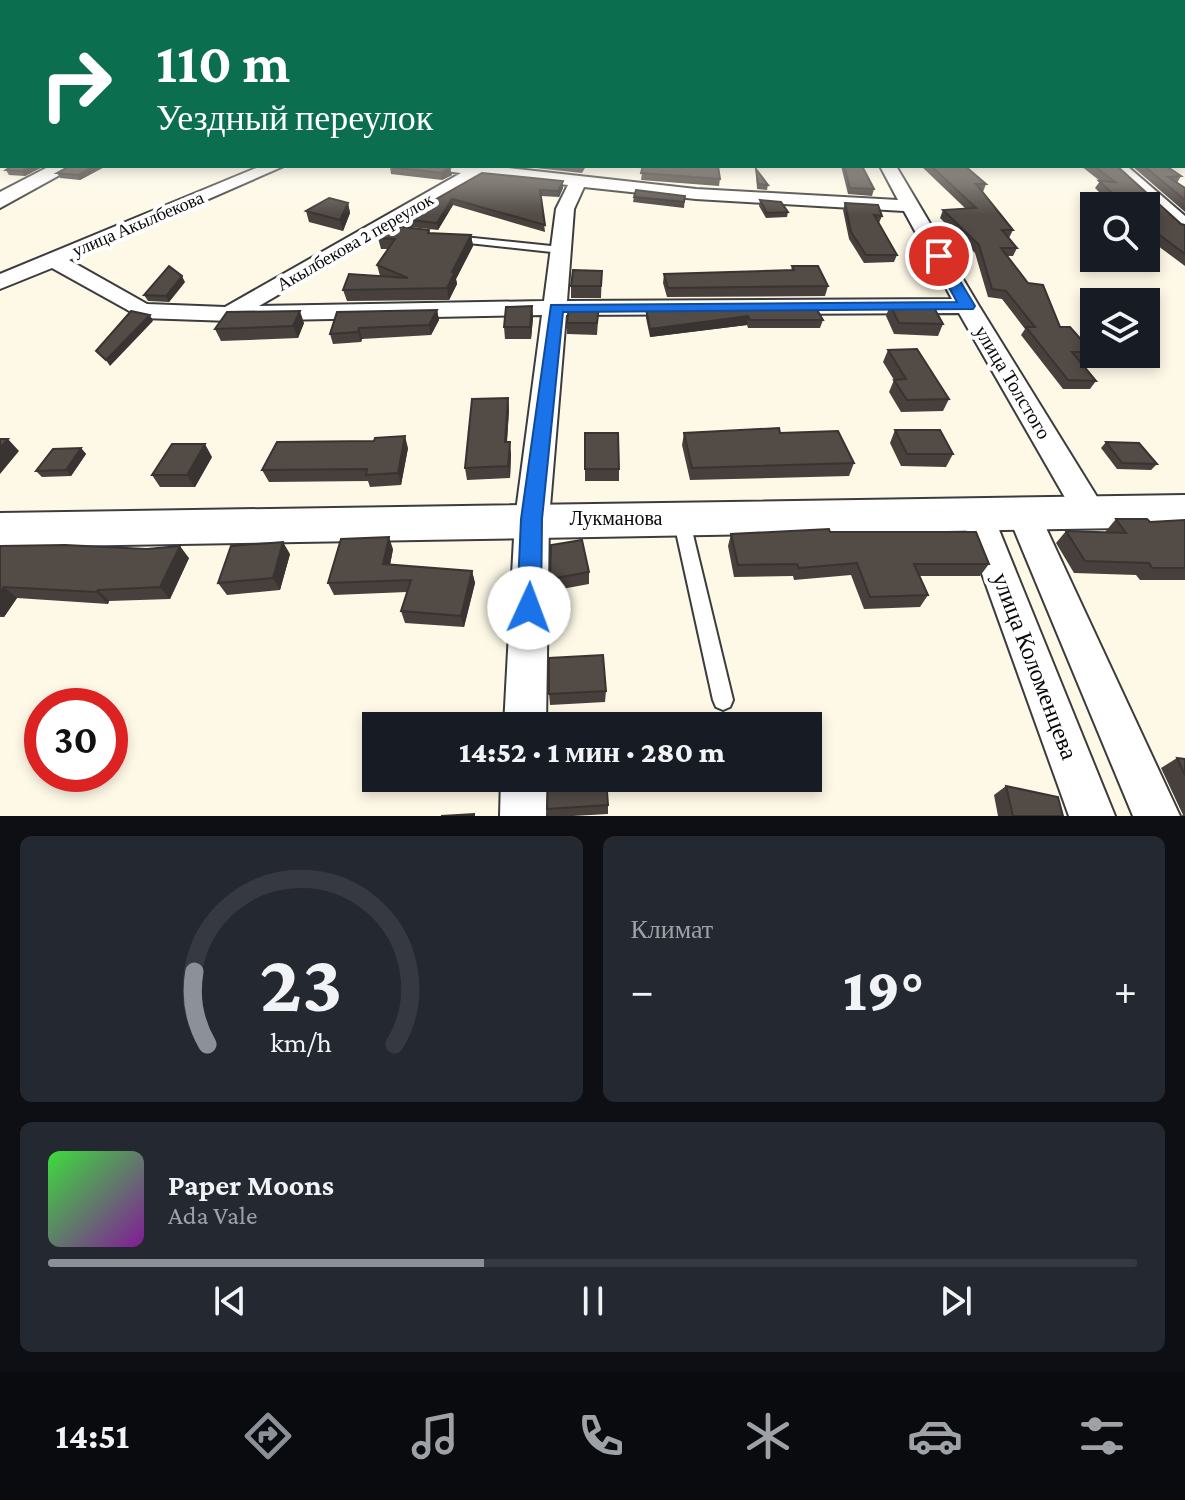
<!DOCTYPE html>
<html lang="ru">
<meta charset="utf-8">
<style>
body{margin:0;font-family:"Crimson Pro",serif;background:#242831;color:#f1f3f6;height:100vh;display:flex;flex-direction:column;font-size:30px;white-space:nowrap}
*{box-sizing:border-box;margin:0}
p{font-size:26px;color:#9ea1a6}
.icon{flex:none;width:44px;height:44px;fill:none;stroke:currentColor;stroke-width:2;stroke-linecap:round;stroke-linejoin:round}
.map{position:relative;height:816px;overflow:hidden}
.sheet{display:flex;flex-direction:column;gap:20px;padding:20px;background:#0d0f14;flex:1}
.sheet>*{flex:none}
.hud{position:absolute;left:0px;top:0px;width:1186px;height:168px;box-shadow:0 4px 12px #0003;background:#0b6e4f;color:#fff;overflow:hidden}
.tools{position:absolute;left:1080px;top:192px;display:grid;gap:16px}
.tools a{display:grid;place-items:center;width:80px;height:80px;border-radius:0px;background:#171b24;box-shadow:0 4px 12px #0003;font-size:40px}
.speed{position:absolute;left:24px;top:688px;display:flex;gap:16px;font-size:40px;font-weight:700;text-align:center}
.speed>*{display:grid;place-content:center;width:104px;height:104px;border-radius:50%;background:#171b24;box-shadow:0 4px 12px #0003;line-height:1}
.speed .limit{border:12px solid #d22;background:#fff;color:#111}
.pin{position:absolute;display:grid;place-items:center;width:68px;height:68px;color:#fff;margin:-34px;border:4px solid #fff;border-radius:50%;box-shadow:0 2px 8px #0007}
.me{position:absolute;width:88px;margin:-44px;rotate:2deg;stroke-linejoin:round;filter:drop-shadow(0 0 6px #0008)}
.turn{display:flex;align-items:center;gap:28px;height:168px;padding:0 24px;font-size:36px}
.turn .icon{width:104px;height:104px;stroke-width:2.5}
.turn b{display:block;font-size:56px;line-height:68px}
.big{font-size:60px;font-weight:800;line-height:1.1}
.sheet .widget{flex:1;display:flex;flex-direction:column;justify-content:center;gap:12px;min-width:0;padding:0 28px;border-radius:12px;background:#242831}
.sheet .dial{align-items:center;gap:0}
.dial svg{height:208px;overflow:visible;fill:none;stroke:#363941;stroke-width:7;stroke-linecap:round;text-anchor:middle}
.dial text{fill:#f1f3f6;stroke:none}
.song{display:flex;align-items:center;gap:24px}
.cover{width:96px;height:96px;border-radius:12px;background:linear-gradient(135deg,hsl(120 70% 55%),hsl(290 70% 35%))}
.played{height:8px;border-radius:4px;background:linear-gradient(90deg,#8c9099 40%,#363941 40%)}
.keys{display:flex;justify-content:space-around;direction:ltr}
.heat{display:flex;justify-content:space-between;align-items:center;font-size:44px;direction:ltr}
.sheet .tiles{flex:1;display:grid;gap:20px;grid-template-columns:1fr 1fr}
.widget:last-child{grid-column:span 2}
.trip{position:absolute;left:362px;top:712px;width:460px;height:80px;border-radius:0px;background:#171b24;box-shadow:0 4px 12px #0003;font-weight:800;line-height:80px;text-align:center}
.tabs{display:flex;height:128px;justify-content:space-around;align-items:center;background:#090b0e;color:#9ea1a6}
.tabs .icon{width:56px;height:56px}
.tabs .selected{color:#8c9099}
.tabs b{font-size:36px;color:#f1f3f6}
.map>svg:first-child{display:block}
.lines{fill:none;stroke-linecap:round;stroke-linejoin:round}
.service-casing{stroke:#3c3c3c;stroke-width:4}
.minor-casing{stroke:#3c3c3c;stroke-width:4}
.tertiary-casing{stroke:#3c3c3c;stroke-width:4}
.service{fill:#fff;fill-rule:evenodd}
.minor{fill:#fff;fill-rule:evenodd}
.tertiary{fill:#fff;fill-rule:evenodd}
.wall{fill:#47403c}
.shaded-wall{fill:#393431}
.building{fill:#524b46;stroke:#393431;stroke-width:2}
.route{fill:#1a73e8;stroke:#114b97;stroke-width:2}
.labels{text-anchor:middle;stroke-width:8;stroke-linejoin:round;paint-order:stroke}
.far-street-label{font-size:18px;fill:#090909;stroke:#fff}
.street-label{font-size:20px;fill:#090909;stroke:#fff}
.near-street-label{font-size:24px;fill:#090909;stroke:#fff}
</style>
<div class="map">
<svg width="1185" height="816" viewBox="0 0 1185 816">
<rect width="100%" height="100%" fill="#fef9e7"/>
<g class="lines">
<g class="service-casing">
<path id="service" d="M1184,119H1185V123H1184Z
M454,236L561,247L566,250L561,253L450,241V237Z
M681,511L687,513L689,518L733,700L730,707L723,710L716,707L713,700L673,518L675,513Z"/>
</g>
<g class="minor-casing">
<path id="minor" d="M2,134V144L0,145V135Z
M261,166H284L69,260L147,304L225,307L461,173L436,170L434,166H490L696,189L898,200L880,166H896L979,306L1107,513L1103,522L1091,526L1079,522L959,313L566,315L549,519L546,726H504L515,519L542,315L231,321L142,318L52,268L0,289V274ZM482,176L568,185L556,209L544,301L259,306ZM584,187L696,199L904,211L952,299L567,301L574,209Z
M1109,166H1127L1185,216V232L1178,230Z
M977,502L989,506L993,515L1115,816H1069L961,515L965,506Z
M1024,502L1036,506L1040,515L1180,816H1133L1008,515L1012,506Z
M501,778H547L546,816H500Z"/>
</g>
<g class="tertiary-casing">
<path id="tertiary" d="M50,166H76L0,208V192Z
M1185,495V527L0,547V513Z"/>
</g>
<use href="#service" class="service"/>
<use href="#minor" class="minor"/>
<use href="#tertiary" class="tertiary"/>
</g>
<path class="wall" d="M12,166H44L25,176L9,175L6,170Z
M106,166L80,180L60,178L57,173Z
M517,166H585V168L582,173Z
M643,166H727L718,167L720,179L719,186L641,180Z
M841,166H862L874,189L872,196L848,194Z
M921,166H965L986,184L983,192L1013,230L1009,238L1017,248L1013,256H1007L1060,327L1092,352L1086,361H1080L1096,381L1090,389H1063L1021,335L1025,329L1002,299L988,297L975,253L940,218L943,210L966,209Z
M1081,166H1117L1181,224L1185,225V266L1146,237V206H1113L1095,188L1100,181Z
M1132,166H1166L1181,176L1177,183L1185,188V212Z
M390,167L450,168L452,175L442,180L391,174Z
M756,169L768,185L767,190L757,189L756,174Z
M482,173L563,188L559,197L541,196L545,232L453,205L438,230L402,226L401,219Z
M685,196L684,208L633,202L634,197Z
M760,200L788,212L787,217L766,218L759,206Z
M348,203L350,213L343,231L309,222L306,211Z
M845,203L882,216L879,223L897,255L894,262L864,263L849,239L843,210Z
M429,230L430,233L471,235L473,246L456,279L457,284L449,300L347,301L343,290L380,276L377,265L388,249H381L378,238Z
M792,266L828,286L825,296L667,297L663,283L664,274L791,271Z
M602,271L601,298H571V286Z
M185,282L169,302L148,301L144,295Z
M890,305L943,324L938,336L894,334L886,316Z
M532,306L533,318L531,339H505L504,327Z
M599,306L597,335L567,334V323Z
M646,309L823,320L820,328H748L747,325L650,337L646,318Z
M437,310L439,320L431,335L362,339L361,342L333,344L330,334Z
M304,323L298,338L221,341L215,329Z
M888,350L949,399L943,411L901,412L889,392L894,380L883,362Z
M508,398L509,410L507,442L511,454L510,478L467,480L465,468Z
M895,430L953,454L946,467L901,466L890,443Z
M585,433L619,469V481H585Z
M684,433H780L854,463L849,476L690,480L682,445Z
M1106,442L1157,464L1151,470L1117,469L1101,448Z
M81,448L86,454L71,476L42,477L36,471Z
M408,448L401,485L370,487L368,481L269,482L262,470Z
M212,457L195,487H160L152,475Z
M1116,519L1150,522L1185,520V580H1140L1136,575L1074,573L1056,543L1066,531L1105,532Z
M830,532L989,564L980,576H919L928,595L920,607L864,609L851,575L794,580L793,576L734,577L728,546L731,534Z
M0,546L189,558L170,599L109,601L108,604L17,598L4,617H0Z
M393,549L390,565L472,571L475,583L464,627L405,623L401,611L407,592L334,595L328,583Z
M290,554L280,590L227,595L218,583Z
M589,572V584L551,591L550,579Z
M606,691L605,702L550,705L549,694Z
M1177,758L1185,759V816H1181L1183,815L1161,768Z
M1006,786L1063,816H998L994,795Z
M608,805V814L573,816H548L547,809Z"/>
<path class="shaded-wall" d="M31,166H44L25,176L22,171Z
M94,166H106L80,180L78,175Z
M450,168L452,175L442,180L441,173Z
M563,181V188L559,197L558,191Z
M452,199L453,205L438,230L437,223Z
M348,203L350,213L343,231L340,220Z
M471,235L473,246L456,279L457,284L449,300L447,288L452,272Z
M182,276L185,282L169,302L166,296Z
M532,306L533,318L531,339L530,327Z
M437,310L439,320L431,335L429,325Z
M300,311L304,323L298,338L293,326Z
M150,315L153,321L110,366L106,360Z
M748,316L747,325L650,337V329Z
M359,328L362,339L361,342L358,332Z
M508,398L509,410L506,454L505,442Z
M405,436L408,448L401,485L398,473Z
M8,439L19,451L0,474V448Z
M510,442L511,454L510,478L508,466Z
M205,444L212,457L195,487L187,475Z
M81,448L86,454L71,476L66,470Z
M389,537L393,549L388,576L383,564Z
M283,542L290,554L280,590L273,578Z
M180,546L189,558L170,599L160,587Z
M472,571L475,583L464,627L461,616Z
M4,587L17,598L4,617L0,614V592Z
M98,590L109,601L108,604L96,592Z"/>
<path class="building" d="M2,113V138V127L0,128V114Z
M12,166H31L22,171L6,170Z
M70,166H94L78,175L57,173Z
M392,166H437L450,168L441,173L390,167Z
M643,166H718L720,179L641,173Z
M844,166H862L874,189L850,188Z
M931,166H965L986,184H976L1013,230H1002L1017,248H1001L1028,283L1043,285L1060,327H1070L1092,352H1072L1096,381L1068,380L1026,327H1035L1006,291L992,289L979,245L943,210L976,208Z
M1094,166H1117L1181,224L1185,225V254L1146,225V206H1126L1099,181L1115,182Z
M1144,166H1166L1181,176L1168,177L1185,188V200Z
M756,169L768,185L758,184Z
M482,173L563,181L558,191L540,190L545,225L452,199L437,223L401,219Z
M636,190L685,196L684,202L634,197Z
M329,198L348,203L340,220L306,211Z
M760,200L781,202L788,212L767,213Z
M845,203L878,205L882,216L874,215L897,255H866L851,232Z
M387,225L429,230L428,233L471,235L452,272H455L447,288L343,290L349,274L408,278L377,265L395,239L378,238Z
M169,266L182,276L166,296L144,295Z
M792,266H818L828,286L668,288L664,274L794,270Z
M573,270L602,271L601,286H571Z
M932,304L943,324L899,323L890,305Z
M532,306L530,327H504L506,307Z
M569,306H599L597,323H567Z
M816,308L823,320H750L748,316L650,329L646,309Z
M437,310L429,325L359,328L358,332L330,334L337,312Z
M131,311L150,315L106,360L96,351Z
M300,311L293,326L215,329L227,312Z
M917,349L949,399L907,400L894,380L906,379L888,350Z
M508,398L505,442H510L508,466L465,468L472,399Z
M779,428L780,433L838,431L854,463L692,468L684,433Z
M895,430H940L953,454H907Z
M585,433H618L619,469H585Z
M405,436L398,473L366,475L367,469L262,470L277,442L374,441L375,438Z
M0,439H8L0,448Z
M1106,442L1139,443L1157,464L1122,463Z
M172,444H205L187,475H152Z
M81,448L66,470L36,471L53,449Z
M1116,519H1147L1150,522L1185,520V568H1152L1149,563L1085,561L1066,531L1126,533Z
M829,529L830,532H976L989,564H914L928,595L870,597L857,563L799,568L797,564L738,565L731,534Z
M389,537L383,564L472,571L461,616L401,611L411,580L328,583L341,539Z
M582,540L589,572L550,579L551,545Z
M283,542L273,578L218,583L231,546Z
M65,545L147,549L180,546L160,587L98,590L96,592L4,587L0,592V546Z
M603,655L606,691L549,694V658Z
M1177,758L1185,759V775Z
M548,778H606L608,805L547,809Z
M1006,786L1058,797L1063,816H1013Z
M474,814V816H441Z"/>
<linearGradient id="sky" x2="0" y2="1"><stop stop-color="#91c3ec"/><stop offset="0.47" stop-color="#fffcf4"/><stop offset="1" stop-color="#fffcf4" stop-opacity="0"/></linearGradient>
<rect width="1185" height="215" fill="url(#sky)"/>
<path class="route" d="M939,252L945,256L975,306L973,309L563,312L542,519L541,608L538,615L529,619L520,615L517,608L521,519L551,305L957,302L932,256Z"/>
<g class="labels">
<g class="far-street-label">
<text transform="translate(138 224) rotate(-23)" y="6">улица Акылбекова</text>
<text transform="translate(355 242) rotate(-30)" y="6">Акылбекова 2 переулок</text>
</g>
<g class="street-label">
<text transform="translate(1013 382) rotate(59)" y="7">улица Толстого</text>
<text x="616" y="525">Лукманова</text>
</g>
<g class="near-street-label">
<text transform="translate(1035 666) rotate(69)" y="8">улица Коломенцева</text>
</g>
</g>
</svg>
<div class="tools">
<a><svg class="icon" aria-label="search" viewBox="0 0 24 24"><circle cx="10" cy="10" r="6"/><path d="M15 15l6 6"/></svg></a>
<a><svg class="icon" aria-label="layers" viewBox="0 0 24 24"><path d="M12 4l9 5-9 5-9-5zM3 14l9 5 9-5"/></svg></a>
</div>
<div class="speed"><div class="limit">30</div></div>
<div class="pin" style="left:939px;top:256px;background:#d93025"><svg class="icon" aria-label="arrive" viewBox="0 0 24 24"><path d="M6 21V4h12l-3 4 3 4H6"/></svg></div>
<svg class="me" style="left:529px;top:608px" viewBox="-20 -20 40 40"><circle r="19" fill="#fff"/><path d="M0-13L10 11 0 6-10 11z" fill="#1a73e8"/></svg>
<div class="trip">14:52 · 1 мин · 280 m</div>
<div class="hud">
<div class="turn"><svg class="icon" aria-label="right" viewBox="0 0 24 24"><path d="M7 20v-9h11M14 6l5 5-5 5"/></svg><div><b>110 m</b>Уездный переулок</div></div>
</div>
</div>
<section class="sheet">
<div class="tiles">
<div class="widget dial"><svg viewBox="0 0 100 80">
<path d="M14 69A42 42 0 1 1 86 69"/>
<path d="M14 69A42 42 0 0 1 9 41" stroke="#8c9099"/>
<text x="50" y="56" font-size="32" font-weight="700">23</text>
<text x="50" y="72" font-size="11">km/h</text>
</svg></div>
<div class="widget"><p>Климат</p>
<div class="heat"><a>−</a><b class="big">19°</b><a>+</a></div>
</div>
<div class="widget">
<div class="song"><i class="cover"></i><div><b>Paper Moons</b><p>Ada Vale</p></div></div>
<div class="played"></div>
<div class="keys"><svg class="icon" aria-label="previous" viewBox="0 0 24 24"><path d="M18 5L8 12l10 7zM5 5v14"/></svg><svg class="icon" aria-label="pause" viewBox="0 0 24 24"><path d="M8 5v14M16 5v14"/></svg><svg class="icon" aria-label="next" viewBox="0 0 24 24"><path d="M6 5l10 7-10 7zM19 5v14"/></svg></div>
</div>
</div>
</section>
<nav class="tabs">
<b>14:51</b>
<svg class="icon selected" aria-label="directions" viewBox="0 0 24 24"><path d="M12 3l9 9-9 9-9-9zM9 14v-3h6M13 9l2 2-2 2"/></svg>
<svg class="icon" aria-label="music" viewBox="0 0 24 24"><path d="M9 18V5l10-2v13"/><circle cx="6" cy="18" r="3"/><circle cx="16" cy="16" r="3"/></svg>
<svg class="icon" aria-label="phone" viewBox="0 0 24 24"><path d="M5 4h4l2 5-3 2q2 4 5 5l2-3 5 2v4C11 20 4 13 5 4z"/></svg>
<svg class="icon" aria-label="climate" viewBox="0 0 24 24"><path d="M12 3v18M4 7l16 10M4 17L20 7"/></svg>
<svg class="icon" aria-label="car" viewBox="0 0 24 24"><path d="M5 17H2v-5l4-1 3-4h7l3 4 3 1v5h-3M9 17h6M6 11h13"/><circle cx="7" cy="17" r="2"/><circle cx="17" cy="17" r="2"/></svg>
<svg class="icon" aria-label="filters" viewBox="0 0 24 24"><path d="M4 7h16M4 17h16"/><circle cx="9" cy="7" r="2"/><circle cx="15" cy="17" r="2"/></svg>
</nav>
